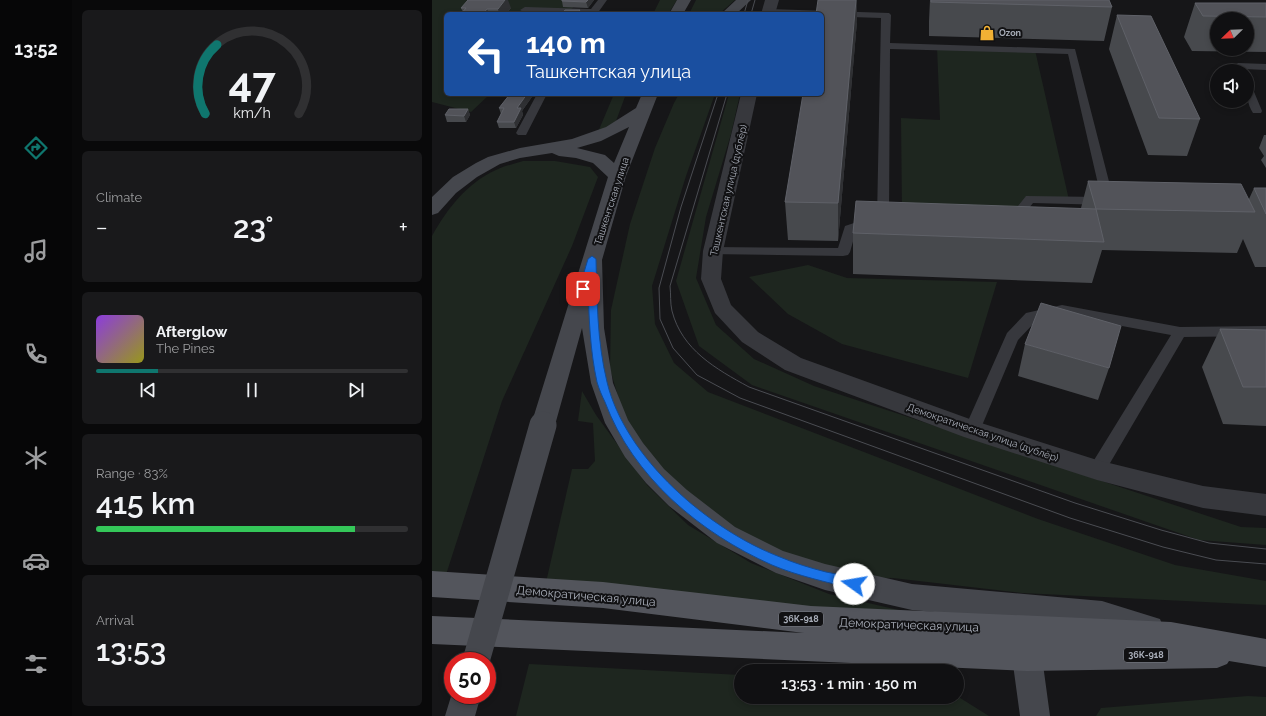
<!DOCTYPE html>
<meta charset="utf-8">
<style>
body{margin:0;font-family:Raleway,sans-serif;background:#19191b;color:#f1f3f6;height:100vh;display:flex;flex-direction:column;font-size:15px;white-space:nowrap}
*{box-sizing:border-box;margin:0}
p{font-size:13px;color:#9c9d9f}
.icon{flex:none;width:22px;height:22px;fill:none;stroke:currentColor;stroke-width:2;stroke-linecap:round;stroke-linejoin:round}
.map{position:relative;flex:1;overflow:hidden}
.sheet{display:flex;flex-direction:column;gap:10px;padding:10px;background:#09090a;width:360px}
.sheet>*{flex:none}
.guide{position:absolute;left:12px;top:12px;width:380px;height:84px;border-radius:6px;box-shadow:0 2px 6px #0003,0 0 0 1px #303032;background:#1a4fa0;color:#fff;overflow:hidden}
.needle{width:26px;rotate:247deg}
.controls{position:absolute;left:778px;top:12px;display:grid;gap:8px}
.controls a{display:grid;place-items:center;width:44px;height:44px;border-radius:50%;background:#101012;box-shadow:0 2px 6px #0003,0 0 0 1px #303032;font-size:20px}
.speed{position:absolute;left:12px;top:652px;display:flex;gap:8px;font-size:20px;font-weight:700;text-align:center}
.speed>*{display:grid;place-content:center;width:52px;height:52px;border-radius:50%;background:#101012;box-shadow:0 2px 6px #0003,0 0 0 1px #303032;line-height:1}
.speed .limit{border:6px solid #d22;background:#fff;color:#111}
.pin{position:absolute;display:grid;place-items:center;width:34px;height:34px;color:#fff;margin:-17px;border-radius:8px;box-shadow:0 2px 6px #0006}
.me{position:absolute;width:44px;margin:-22px;rotate:283deg;stroke-linejoin:round;filter:drop-shadow(0 0 3px #0008)}
.turn{display:flex;align-items:center;gap:14px;height:84px;padding:0 16px;font-size:18px}
.turn .icon{width:52px;height:52px;stroke-width:2.5}
.turn b{display:block;font-size:28px;line-height:34px}
.big{font-size:30px;font-weight:600;line-height:1.1}
.sheet .tile{flex:1;display:flex;flex-direction:column;justify-content:center;gap:6px;min-width:0;padding:0 14px;border-radius:6px;background:#19191b}
.sheet .dial{align-items:center;gap:0}
.dial svg{height:104px;overflow:visible;fill:none;stroke:#303032;stroke-width:7;stroke-linecap:round;text-anchor:middle}
.dial text{fill:#f1f3f6;stroke:none}
.song{display:flex;align-items:center;gap:12px}
.cover{width:48px;height:48px;border-radius:6px;background:linear-gradient(135deg,hsl(270 70% 55%),hsl(60 70% 35%))}
.played{height:4px;border-radius:2px;background:linear-gradient(90deg,#0f766e 20%,#303032 20%)}
.keys{display:flex;justify-content:space-around;direction:ltr}
.heat{display:flex;justify-content:space-between;align-items:center;font-size:22px;direction:ltr}
.charge{height:6px;border-radius:3px;background:linear-gradient(90deg,#34c759 83%,#303032 0)}
.trip{position:absolute;left:302px;top:664px;width:230px;height:40px;border-radius:20px;background:#101012;box-shadow:0 2px 6px #0003,0 0 0 1px #303032;font-weight:600;line-height:40px;text-align:center}
main{display:flex;flex:1;min-height:0}
.tab-bar{display:flex;flex-direction:column;width:72px;justify-content:space-around;align-items:center;background:#060607;color:#9c9d9f}
.tab-bar .icon{width:28px;height:28px}
.tab-bar .selected{color:#0f766e}
.tab-bar b{font-size:18px;color:#f1f3f6}
.map>svg:first-child{display:block}
.green{fill:#1e261f}
.lines{fill:none;stroke-linecap:round;stroke-linejoin:round}
.service{fill:#37383d;fill-rule:evenodd}
.minor{fill:#37383d;fill-rule:evenodd}
.secondary{fill:#45474d;fill-rule:evenodd}
.primary{fill:#53555c;fill-rule:evenodd}
.tram{stroke:#4a4c52;stroke-width:1}
.secondary-bridge{stroke:#45474d;stroke-width:27}
.wall{fill:#47494d;fill-rule:evenodd}
.shaded-wall{fill:#2f3033}
.building{fill:#525359;stroke:#5f6168}
.route{fill:#1a73e8;stroke:#114b97}
.labels{text-anchor:middle;stroke-width:4;stroke-linejoin:round;paint-order:stroke}
.far-poi-label{font-size:9px;font-weight:bold;fill:#a8adb8;stroke:#111113;text-anchor:start}
.shield{fill:#111113;stroke:#7b7e86;stroke-width:1}
.shield-label{font-size:9px;font-weight:bold;fill:#a8adb8}
.street-label{font-size:10px;fill:#a8adb8;stroke:#111113}
.near-street-label{font-size:12px;fill:#a8adb8;stroke:#111113}
</style>
<main>
<nav class="tab-bar">
<b>13:52</b>
<svg class="icon selected" aria-label="directions" viewBox="0 0 24 24"><path d="M12 3l9 9-9 9-9-9zM9 14v-3h6M13 9l2 2-2 2"/></svg>
<svg class="icon" aria-label="music" viewBox="0 0 24 24"><path d="M9 18V5l10-2v13"/><circle cx="6" cy="18" r="3"/><circle cx="16" cy="16" r="3"/></svg>
<svg class="icon" aria-label="phone" viewBox="0 0 24 24"><path d="M5 4h4l2 5-3 2q2 4 5 5l2-3 5 2v4C11 20 4 13 5 4z"/></svg>
<svg class="icon" aria-label="climate" viewBox="0 0 24 24"><path d="M12 3v18M4 7l16 10M4 17L20 7"/></svg>
<svg class="icon" aria-label="car" viewBox="0 0 24 24"><path d="M5 17H2v-5l4-1 3-4h7l3 4 3 1v5h-3M9 17h6M6 11h13"/><circle cx="7" cy="17" r="2"/><circle cx="17" cy="17" r="2"/></svg>
<svg class="icon" aria-label="filters" viewBox="0 0 24 24"><path d="M4 7h16M4 17h16"/><circle cx="9" cy="7" r="2"/><circle cx="15" cy="17" r="2"/></svg>
</nav>
<section class="sheet">
<div class="tile dial"><svg viewBox="0 0 100 80">
<path d="M14 69A42 42 0 1 1 86 69"/>
<path d="M14 69A42 42 0 0 1 23 16" stroke="#0f766e"/>
<text x="50" y="56" font-size="32" font-weight="700">47</text>
<text x="50" y="72" font-size="11">km/h</text>
</svg></div>
<div class="tile"><p>Climate</p>
<div class="heat"><a>−</a><b class="big">23°</b><a>+</a></div>
</div>
<div class="tile">
<div class="song"><i class="cover"></i><div><b>Afterglow</b><p>The Pines</p></div></div>
<div class="played"></div>
<div class="keys"><svg class="icon" aria-label="previous" viewBox="0 0 24 24"><path d="M18 5L8 12l10 7zM5 5v14"/></svg><svg class="icon" aria-label="pause" viewBox="0 0 24 24"><path d="M8 5v14M16 5v14"/></svg><svg class="icon" aria-label="next" viewBox="0 0 24 24"><path d="M6 5l10 7-10 7zM19 5v14"/></svg></div>
</div>
<div class="tile"><p>Range · 83%</p><b class="big">415 km</b><div class="charge"></div></div>
<div class="tile"><p>Arrival</p><b class="big">13:53</b></div>
</section>
<div class="map">
<svg width="834" height="716" viewBox="0 0 834 716">
<rect width="100%" height="100%" fill="#161618"/>
<path class="green" d="M0,0H148L135,14H14V94H58L39,112L0,102Z
M228,0H245L236,14H221Z
M264,0H303L287,14H257Z
M505,47L603,50L637,200L598,199L579,222L470,212L469,118L508,120Z
M182,94H194L184,121L166,132Z
M247,94H283L254,176L220,286L223,324L242,363L276,392L606,519L743,565L834,581V605L590,593L461,578L393,577L300,539L223,476L196,430L178,369L179,310L198,224L223,148L242,103Z
M297,94H308L299,134L274,217L264,278L284,325L322,359L382,386L809,527L834,528V545L767,540L320,385L267,346L244,281Z
M91,161H123L158,167L166,177L140,246L70,401L11,584H0V236C15,209 35,183 64,170C72,166 82,164 91,161Z
M376,265L415,278L565,282L536,378L410,344L356,314L317,277Z
M150,391L164,415L215,485L256,525L319,563L397,594L497,617L112,591L140,469H156L163,461L161,423L146,421Z
M97,664L309,675V697H525V696L557,716H84Z
M816,696L834,697V716H664L669,708Z"/>
<g class="lines">
<path class="service" d="M166,0H175L165,14L93,13L88,10L93,7L159,9Z
M337,9L457,13L459,15L458,43L643,49L682,201L680,204L676,205L601,203L584,224H576L574,221L594,196L669,197L636,54L458,49L457,215L460,218L458,221H447L445,224L424,231L418,252L416,255L411,256L276,254L274,251L276,248L281,247L406,248L413,226L437,218H445L449,18L390,16V14H334L332,12Z
M806,63L834,64V70L812,69L813,71H803L801,66Z
M815,84L820,87L830,111L829,113H821C815,104 815,95 815,84Z
M105,94H115L94,135H86L84,133Z
M630,305L748,327L834,326V336L752,337L671,475L665,477L659,475L657,470L659,465L739,335L630,315L604,321L586,340L546,435L540,436L534,435L532,430L575,333L594,313Z"/>
<path class="minor" d="M333,0H347L343,14H329Z
M309,94H325L291,251L289,279L299,305L326,332L369,358L546,422L665,460L771,486L834,494V516L771,508L665,480L532,437L353,370L310,342L283,313L269,279L271,251Z"/>
<path class="secondary" d="M245,0H259L251,14H237Z
M304,0H319L304,14H289Z
M210,94H226L194,176L170,260L172,328L181,383L196,420L211,443L232,469L255,490L303,527L351,551L393,564L480,584L670,601L728,619L732,629L728,639L718,643L670,627L480,610L393,590L344,573L285,543L237,506L214,483L193,457L173,423L159,383L150,328L123,425L119,432L111,434L103,432L99,425L176,177L161,163L144,158L127,156L120,153L88,158L68,164L45,177L24,193L6,213L0,215V197L21,177L44,163L56,157L88,148L140,139L174,127L204,108ZM197,127L182,163L173,155L145,148L169,141Z
M595,643L605,647L610,657L618,716H588L580,657L585,647Z
M21,690V695H49L43,716H13Z"/>
<path class="primary" d="M0,571L171,582L379,606L739,622L834,639V667L797,661L795,664L785,668L595,671L0,644V616L372,633L171,608L0,597Z"/>
<path class="tram" d="M312,14L316,0
M319,14L323,0
M286,94L249,207L227,288L228,319L241,348L265,375L308,398L638,518L731,547L784,560L834,564
M295,94L238,286C239,294 238,303 240,311C250,350 284,369 317,387L643,503L729,530L777,543L834,549"/>
<path class="secondary-bridge" d="M44,661L111,425"/>
</g>
<path class="wall" d="M130,0H162L156,8L131,7L130,1Z
M498,0H677L680,7L672,41L497,36V21Z
M763,3H834V52L760,51L752,37ZM785,19H815V49H785Z
M29,8H79L74,14H30L31,12Z
M685,15L768,119L755,156L716,155L677,49Z
M425,21L406,241L356,240L353,202Z
M78,94H102L90,111L91,115L84,128H67L65,122L69,114L67,108Z
M36,109L38,115L34,122H15L13,115Z
M832,135H834V168L829,160L832,156L827,148Z
M656,181L817,199L822,188H834V267H823L811,239L805,253L670,250L660,283L421,274V233L649,208Z
M788,329L834,330V426L791,424L770,367Z
M593,344L677,368L666,400L586,376Z"/>
<path class="shaded-wall" d="M73,0H76L79,8L74,14H67L66,9Z
M156,0H162L156,8L154,2Z
M424,0H425V21L406,241V203Z
M55,9L57,14H51Z
M148,10L149,14H145Z
M95,94H102L90,111L91,115L84,128L82,122L85,108Z
M36,109L38,115L34,122L32,116Z"/>
<path class="building" d="M36,0H73L66,9H55L51,14H29L34,8H29Z
M130,0H156L154,2L130,1Z
M386,0H424L406,203L353,202L371,94H390V14H384Z
M499,0H677L680,7L499,2Z
M763,3H834V17L771,16Z
M133,10H148L145,14H130Z
M685,15L719,16L768,119L727,118Z
M78,94H95L85,108H89L82,122H65L72,108H67Z
M17,109H36L32,116L13,115Z
M656,181L809,184L823,212L664,209L672,242L421,233L424,201L664,209Z
M822,188H834V214Z
M609,303L689,326L677,368L593,344Z
M788,329L834,330V387H811Z"/>
<path class="route" d="M160,256L164,259C165,300 165,341 175,382C193,458 277,530 348,557C362,563 378,568 394,572C404,574 416,576 426,580L428,584L426,587L422,589C395,582 366,576 340,565C268,533 201,477 173,402C170,396 167,389 165,382C158,350 157,318 156,286L154,291H148L147,289L156,259Z"/>
<defs>
<g id="shop-bare" transform="scale(1.2)"><path d="M-5-2.5h2.3a2.7 3.5 0 0 1 5.4 0H5L5.5 6h-11ZM-1.5-2.5h3a1.5 2.3 0 0 0-3 0Z" fill="#f2b134" stroke="#111113" stroke-width="2.5" paint-order="stroke"/></g>
</defs>
<g fill-rule="evenodd">
<use href="#shop-bare" x="555" y="33"/>
</g>
<g class="labels">
<g class="far-poi-label">
<text x="567" y="36">Ozon</text>
</g>
<g class="shield">
<rect x="347" y="612" width="44" height="14" rx="3"/>
<rect x="692" y="648" width="44" height="14" rx="3"/>
</g>
<g class="shield-label">
<text x="369" y="622">36К-918</text>
<text x="714" y="658">36К-918</text>
</g>
<g class="street-label">
<text transform="translate(296 190) rotate(-77)" y="4">Ташкентская улица (дублёр)</text>
<text transform="translate(179 201) rotate(-72)" y="4">Ташкентская улица</text>
<text transform="translate(551 432) rotate(19)" y="4">Демократическая улица (дублёр)</text>
</g>
<g class="near-street-label">
<text transform="translate(154 596) rotate(5)" y="4">Демократическая улица</text>
<text transform="translate(477 625) rotate(2)" y="4">Демократическая улица</text>
</g>
</g>
</svg>
<div class="controls">
<a><svg class="needle" viewBox="-14 -14 28 28"><path d="M0-13l5 13h-10z" fill="#e53935"/><path d="M0 13l5-13h-10z" fill="#9c9d9f"/></svg></a>
<a><svg class="icon" aria-label="sound" viewBox="0 0 24 24"><path d="M4 9h4l5-4v14l-5-4H4zM17 9q2 3 0 6"/></svg></a>
</div>
<div class="speed"><div class="limit">50</div></div>
<div class="pin" style="left:151px;top:289px;background:#d93025"><svg class="icon" aria-label="arrive" viewBox="0 0 24 24"><path d="M6 21V4h12l-3 4 3 4H6"/></svg></div>
<svg class="me" style="left:422px;top:584px" viewBox="-20 -20 40 40"><circle r="19" fill="#fff"/><path d="M0-13L10 11 0 6-10 11z" fill="#1a73e8"/></svg>
<div class="trip">13:53 · 1 min · 150 m</div>
<div class="guide">
<div class="turn"><svg class="icon" aria-label="left" viewBox="0 0 24 24"><path d="M17 20v-9H6M10 6l-5 5 5 5"/></svg><div><b>140 m</b>Ташкентская улица</div></div>
</div>
</div>
</main>
